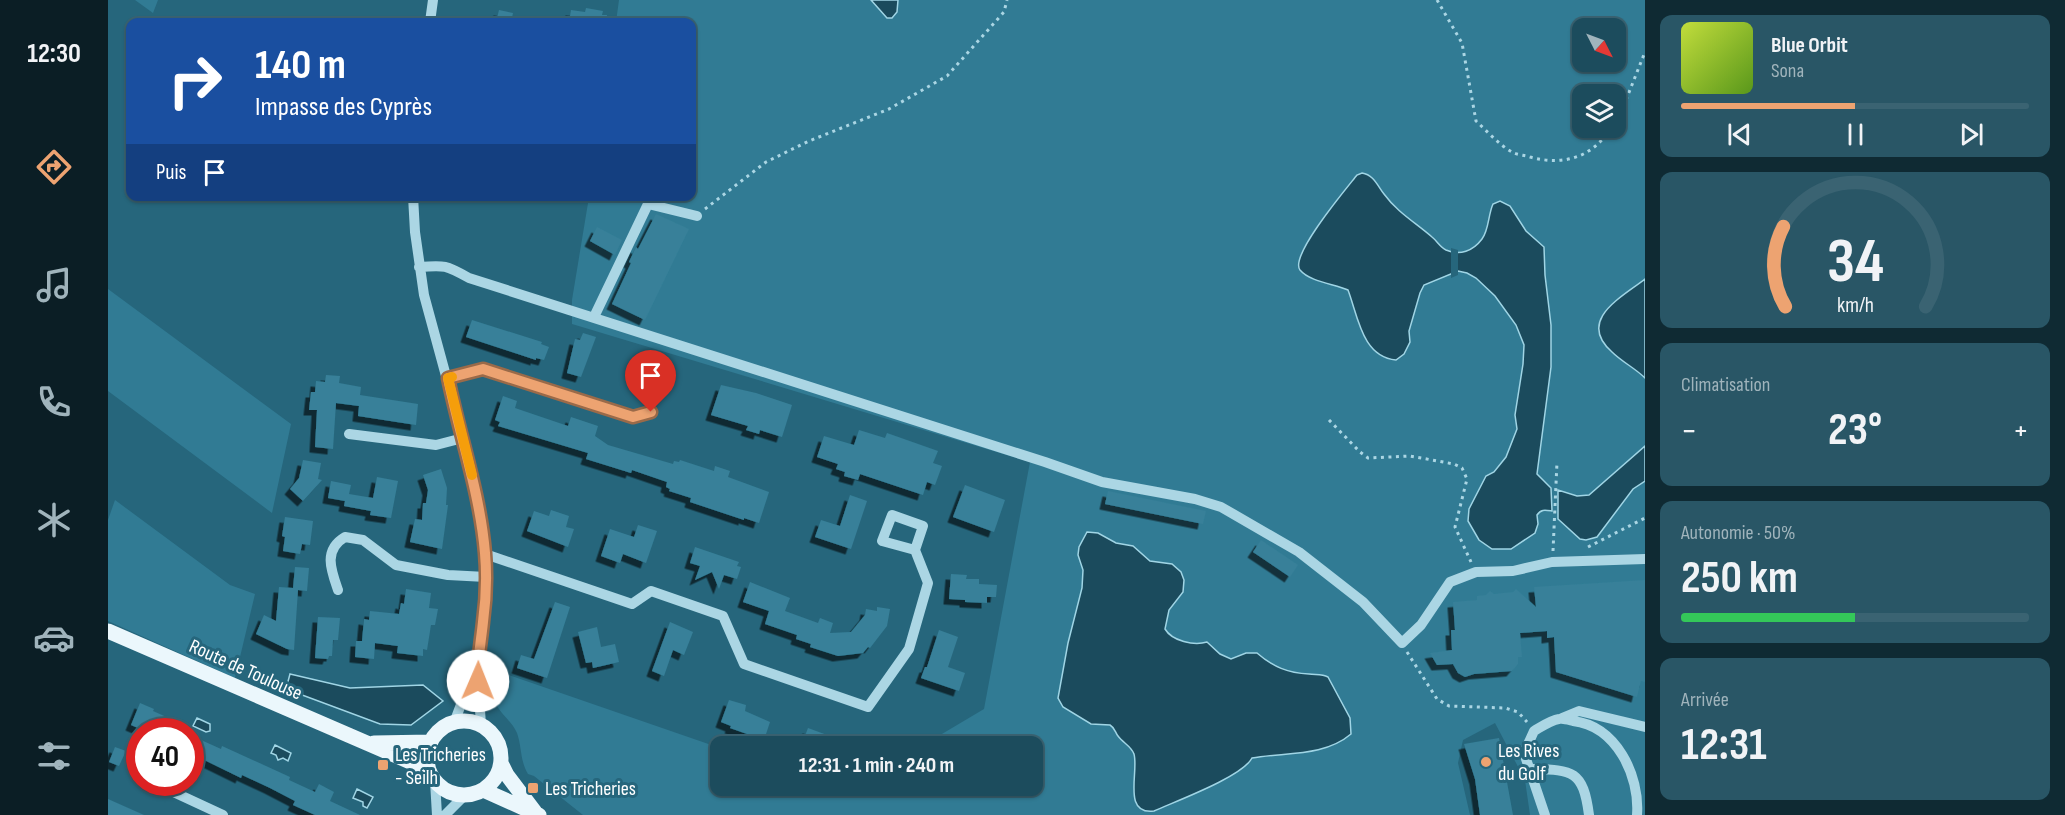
<!DOCTYPE html>
<html lang="fr">
<meta charset="utf-8">
<style>
body{margin:0;font-family:"Sofia Sans Condensed",sans-serif;background:#295666;color:#f1f3f6;height:100vh;display:flex;flex-direction:column;font-size:22px;white-space:nowrap}
*{box-sizing:border-box;margin:0}
p{font-size:20px;color:#a0b4bc}
.icon{flex:none;width:33px;height:33px;fill:none;stroke:currentColor;stroke-width:2;stroke-linecap:round;stroke-linejoin:round}
.map{position:relative;flex:1;overflow:hidden}
.panel{display:flex;flex-direction:column;gap:15px;padding:15px;background:#0f2a33;width:420px}
.panel>*{flex:none}
.guide{position:absolute;left:18px;top:18px;width:570px;height:183px;border-radius:12px;box-shadow:0 2px 4px #0004,0 0 0 2px #3a6372;background:#1a4fa0;color:#fff;overflow:hidden}
.needle{width:39px;rotate:132deg}
.tools{position:absolute;left:1464px;top:18px;display:grid;gap:12px}
.tools a{display:grid;place-items:center;width:54px;height:54px;border-radius:12px;background:#1c4c5d;box-shadow:0 2px 4px #0004,0 0 0 2px #3a6372;font-size:30px}
.speed{position:absolute;left:18px;top:718px;display:flex;gap:12px;font-size:30px;font-weight:700;text-align:center}
.speed>*{display:grid;place-content:center;width:78px;height:78px;border-radius:50%;background:#1c4c5d;box-shadow:0 2px 4px #0004,0 0 0 2px #3a6372;line-height:1}
.speed .limit{border:9px solid #d22;background:#fff;color:#111}
.pin{position:absolute;display:grid;place-items:center;width:51px;height:51px;color:#fff;margin:-62px -26px;border-radius:50% 50% 50% 0;rotate:-45deg;box-shadow:0 0 6px #0007}
.pin .icon{rotate:45deg}
.me{position:absolute;width:66px;margin:-33px;rotate:1deg;stroke-linejoin:round;filter:drop-shadow(0 0 4px #0008)}
.turn{display:flex;align-items:center;gap:21px;height:126px;padding:0 30px;font-size:27px}
.turn .icon{width:78px;height:78px;stroke-width:2.5}
.turn b{display:block;font-size:42px;line-height:51px}
.then{display:flex;align-items:center;height:57px;padding:0 30px;background:#0003;gap:12px;font-size:22px}
.big{font-size:45px;font-weight:700;line-height:1.1}
.panel .card{flex:1;display:flex;flex-direction:column;justify-content:center;gap:9px;min-width:0;padding:0 21px;border-radius:12px;background:#295666}
.panel .dial{align-items:center;gap:0}
.dial svg{height:156px;overflow:visible;fill:none;stroke:#3a6372;stroke-width:7;stroke-linecap:round;text-anchor:middle}
.dial text{fill:#f1f3f6;stroke:none}
.song{display:flex;align-items:center;gap:18px}
.cover{width:72px;height:72px;border-radius:9px;background:linear-gradient(135deg,hsl(70 70% 55%),hsl(90 70% 35%))}
.played{height:6px;border-radius:3px;background:linear-gradient(90deg,#eda371 50%,#3a6372 50%)}
.keys{display:flex;justify-content:space-around;direction:ltr}
.heat{display:flex;justify-content:space-between;align-items:center;font-size:33px;direction:ltr}
.charge{height:9px;border-radius:4px;background:linear-gradient(90deg,#34c759 50%,#3a6372 0)}
.trip{position:absolute;left:602px;top:736px;width:333px;height:60px;border-radius:12px;background:#1c4c5d;box-shadow:0 2px 4px #0004,0 0 0 2px #3a6372;font-weight:700;line-height:60px;text-align:center}
main{display:flex;flex:1;min-height:0}
.tabs{display:flex;flex-direction:column;width:108px;justify-content:space-around;align-items:center;background:#0b1e25;color:#a0b4bc}
.tabs .icon{width:42px;height:42px}
.tabs .selected{color:#eda371}
.tabs b{font-size:27px;color:#f1f3f6}
.map>svg:first-child{display:block}
.green{fill:#317b94;fill-rule:evenodd}
.water{fill:#1b4b5d;stroke:#a0d5e5;stroke-width:1.5}
.pier{fill:#26667c}
.building{fill:#378099;filter:url(#shadow)}
.lines{fill:none;stroke-linecap:round;stroke-linejoin:round}
.path{stroke:#abd6e4;stroke-width:3;stroke-dasharray:3 4.5;stroke-linecap:butt}
.minor{stroke:#abd6e4;stroke-width:10}
.major{stroke:#ebf7fc;stroke-width:15}
.route-casing{stroke:#9a6a49;stroke-width:15}
.route{stroke:#eda371;stroke-width:10}
.slow{stroke:#f59e0b;stroke-width:10}
.poi-dot{fill:#eda371;stroke:#26667c;stroke-width:2}
.labels{text-anchor:middle;stroke-width:6;stroke-linejoin:round;paint-order:stroke}
.street-label{font-size:20px;fill:#fff;stroke:#26667c}
.poi-label{font-size:20px;fill:#fff;stroke:#26667c;text-anchor:start}
</style>
<main>
<nav class="tabs">
<b>12:30</b>
<svg class="icon selected" aria-label="directions" viewBox="0 0 24 24"><path d="M12 3l9 9-9 9-9-9zM9 14v-3h6M13 9l2 2-2 2"/></svg>
<svg class="icon" aria-label="music" viewBox="0 0 24 24"><path d="M9 18V5l10-2v13"/><circle cx="6" cy="18" r="3"/><circle cx="16" cy="16" r="3"/></svg>
<svg class="icon" aria-label="phone" viewBox="0 0 24 24"><path d="M5 4h4l2 5-3 2q2 4 5 5l2-3 5 2v4C11 20 4 13 5 4z"/></svg>
<svg class="icon" aria-label="climate" viewBox="0 0 24 24"><path d="M12 3v18M4 7l16 10M4 17L20 7"/></svg>
<svg class="icon" aria-label="car" viewBox="0 0 24 24"><path d="M5 17H2v-5l4-1 3-4h7l3 4 3 1v5h-3M9 17h6M6 11h13"/><circle cx="7" cy="17" r="2"/><circle cx="17" cy="17" r="2"/></svg>
<svg class="icon" aria-label="filters" viewBox="0 0 24 24"><path d="M4 7h16M4 17h16"/><circle cx="9" cy="7" r="2"/><circle cx="15" cy="17" r="2"/></svg>
</nav>
<div class="map">
<svg width="1537" height="815" viewBox="0 0 1537 815">
<defs>
<filter id="shadow"><feDropShadow dx="-5.5" dy="5.5" stdDeviation="0" flood-color="#0009"/></filter>
</defs>
<rect width="100%" height="100%" fill="#26667c"/>
<path class="green" d="M27,0H50L45,13Z
M511,0H1537V815H1422L1417,780L1387,723L1355,740L1350,763L1362,815H475L426,776L420,774C412,761 414,747 409,733C404,722 395,716 389,706C383,695 384,682 383,669L612,748V786H723L737,791L745,786H924V747H812L876,709L922,462L464,324V300L481,197L584,196V22H508ZM1474,28H1508V62H1474ZM1474,94H1508V128H1474Z
M0,289L183,424L164,513L0,391Z
M7,500L122,585L147,594L127,678L0,621V520Z"/>
<path class="water" d="M763,0H790L789,12L784,18H779Z
M1254,173C1266,175 1269,185 1276,194C1289,212 1308,223 1324,237C1329,241 1332,247 1338,250C1352,256 1365,251 1374,239C1381,230 1380,215 1385,204L1392,201L1402,206L1418,231L1436,247L1437,275L1443,325V367L1429,474L1443,488L1444,511C1437,510 1433,509 1429,515L1430,524L1427,533L1403,549H1384L1371,540L1360,521L1361,509L1378,476L1386,472L1398,457L1409,429L1407,415L1415,364L1416,345L1408,325L1387,296L1368,278L1359,273L1350,271L1316,285L1312,293L1301,331L1302,342L1296,354L1288,360C1254,357 1250,316 1240,290C1227,284 1202,282 1192,270C1181,256 1238,189 1249,175Z
M1537,279V378C1527,368 1514,362 1504,352C1468,320 1514,297 1537,279Z
M1537,446V481L1525,489L1489,537L1478,540L1472,539L1450,519V490L1469,496L1481,495Z
M979,532L990,533L1008,543L1025,546L1042,561L1064,564L1073,572L1076,580L1075,592L1061,610L1057,629C1064,641 1086,646 1099,642L1112,654L1123,659L1138,653H1149C1165,667 1180,673 1201,674C1208,675 1214,674 1220,677L1242,718L1243,734C1216,757 1177,752 1144,758C1134,777 1068,801 1046,811C1014,815 1031,772 1026,754C1023,746 1015,743 1010,736C1007,732 1007,728 1002,725L983,724L955,707L950,698L960,643L974,588L975,570L970,555L971,547Z
M182,674L242,688L315,685L335,701L303,725L272,724L178,689Z
M89,718L102,724V731L98,732L85,726Z
M167,745L183,753L180,761L175,758L170,760L168,755L163,753Z
M249,789L265,797L259,808L255,806V802L245,798Z"/>
<path class="pier" d="M1343,248L1350,250V275L1343,278Z"/>
<path class="building" d="M478,8L495,11L494,15H499L498,22H461L463,10L477,12Z
M391,10L405,13L403,22H388Z
M548,214L581,229L537,320L504,304L523,263L521,262L528,247L530,249Z
M489,227L514,240L507,255L482,241Z
M364,320L434,342L433,344L441,347L436,360L428,358V360L358,337Z
M475,333L488,337L473,377L459,373L467,339L472,340Z
M218,375L232,376L231,383L253,387L252,395L310,404L308,425L250,416L251,406L228,403L225,449L207,447L209,410H201L203,392H207L208,381L217,382Z
M613,385L648,393L684,405L674,437L652,430L651,434L638,430L640,426L603,415Z
M395,396L409,401L407,408L460,426L463,417L490,426L487,436L500,445L565,464L566,461L571,462L572,460L606,471L607,466L622,471L620,477L661,492L651,523L636,518V520L582,502L583,498L561,491L562,489L558,487L559,482L524,470L523,473L478,459L480,453L390,426L392,422L387,420Z
M751,430L777,438L779,433L830,451L825,463L834,466L827,485L819,482L815,495L752,474L750,480L736,476L737,472L728,469L730,464L709,457L716,436L746,445Z
M195,460L213,463L210,479L214,480L195,501L182,489L191,478Z
M333,469L339,488L338,505H340L334,549L302,542L307,519L314,520L315,503H318L320,490L315,475Z
M269,477L290,481L283,518L262,515L263,511L236,506L237,501L220,498L223,481L243,485L241,494L265,498Z
M857,485L897,500L886,532L845,517Z
M1000,491L1098,511L1095,524L997,504Z
M742,495L759,501L743,549L707,537L713,520L732,526Z
M443,510L461,516L458,527L466,529L460,547L419,531L426,511L441,516Z
M177,517L205,521L202,545L194,544L192,554L175,551L177,537L174,536Z
M530,525L549,531L538,563L515,554L512,563L493,556L502,529L526,537Z
M1153,540L1190,565L1182,577L1145,552Z
M587,547L631,562L629,566L633,567L629,579L616,575L611,589L604,572L587,580L592,566L582,563Z
M187,567L201,568L199,591L190,590L186,650L179,649L148,634L156,615L168,621L171,587L185,588Z
M843,574L859,575L858,579H871V584L889,585L888,597H879V603L857,602V600L841,599Z
M1537,580V682L1533,681L1529,697L1448,672L1446,637L1439,638V631L1412,633L1414,657H1410V664L1404,671L1366,674L1357,677L1350,673L1345,664L1329,665L1322,653L1344,650L1343,630H1347L1345,602L1369,600V596L1378,595L1382,591L1386,594L1405,592L1408,589L1428,607L1426,587Z
M642,582L682,598L677,611L710,623L712,618L725,623L722,633L743,632L757,615L758,609L769,611V607L782,609L779,626L762,648L760,647L755,653L730,656L702,647L703,644L688,639L689,635L657,624L661,611L635,602Z
M298,589L323,593L321,608L330,609L327,625H323L319,650L315,649V656L289,653L290,646L267,643L266,659L247,657L248,641H254L256,619L261,620L262,611L291,614L293,603L296,604Z
M447,602L462,607L439,678L409,668L413,655L426,659Z
M210,617L232,618L230,640H225L224,656H221L220,659L207,658Z
M562,622L585,632L576,655L565,650L556,676L544,671Z
M489,627L493,647L507,644L511,662L485,668L484,662L478,663L470,632Z
M831,630L850,637L840,667L857,673L851,691L813,678L817,667H819Z
M621,700L638,705L637,711L662,722L656,740L622,728L623,726L613,722Z
M32,703L46,709L45,711L63,719L58,732H39L23,725Z
M700,728L749,746L748,747H703L694,744Z
M82,735L113,749L114,746L182,777L181,780L207,792L211,784L226,792L222,801L252,815H207L185,805L187,801L162,788L134,775L133,778L82,753Z
M1391,738L1405,815H1372L1367,779L1356,744Z
M7,747L18,751L11,766L1,762Z
M0,799L36,815H0Z"/>
<g class="lines">
<path class="path" d="M1329,0L1354,43L1368,121C1379,131 1391,145 1404,152C1409,155 1416,155 1422,157C1455,166 1484,158 1503,128
M1508,120L1514,110L1537,52
M597,209L658,162L701,141L781,109L839,76L896,12L899,0
M1221,420L1252,452L1260,458L1302,456L1346,464L1354,468L1359,479L1347,527L1363,562
M1480,547L1537,518
M1445,551L1449,462
M1299,652L1329,699L1341,706L1397,708L1410,712L1419,722"/>
<path class="minor" d="M322,22L325,0
M305,196L307,232L316,295L360,457L372,513L377,554L376,621L369,662L346,723
M311,267C337,265 338,265 361,278L937,462L994,482L1087,499L1113,507L1191,552L1255,602L1294,643L1313,625L1342,582L1368,572L1405,571L1444,562L1537,559
M486,317L540,204L589,216
M340,378L375,369L525,417L543,412
M241,434L328,445L355,438
M377,554L524,604L543,591L615,616L636,664L760,707L801,649L820,583L807,550L815,526L784,515L774,541L807,550
M230,590C223,570 215,550 237,537L255,540L288,565L340,575L378,577
M369,665L373,725
M1454,718L1471,711L1537,727
M1422,769C1464,770 1475,769 1481,815
M31,776H32
M327,781L329,815
M46,783L115,815
M337,815L357,795
M1437,815L1416,753L1426,731C1433,727 1443,720 1451,719C1455,718 1461,720 1465,721C1508,726 1532,775 1529,815"/>
<path class="major" d="M0,631C107,678 214,724 321,770
M319 758a37 37 0 1 1 74 0a37 37 0 1 1-74 0Z
M266,743L323,742
M393,763L399,775L427,812
M375,790L431,815"/>
</g>
<g class="lines">
<g class="route-casing">
<path id="route" d="M370,681C369,661 373,642 375,622C378,600 379,576 377,553C372,493 352,437 340,378L375,369L525,417L543,412"/>
</g>
<use href="#route" class="route"/>
<path class="slow" d="M344,377L340,378L364,475"/>
</g>
<g class="poi-dot">
<circle cx="1378" cy="762" r="6"/>
<rect x="269" y="759" width="12" height="12" rx="3"/>
<rect x="419" y="782" width="12" height="12" rx="3"/>
</g>
<g class="labels">
<g class="street-label">
<text transform="translate(138 669) rotate(24)" y="7">Route de Toulouse</text>
</g>
<g class="poi-label">
<text x="1390" y="757">Les Rives<tspan x="1390" dy="23">du Golf</tspan></text>
<text x="287" y="761">Les Tricheries<tspan x="287" dy="23">- Seilh</tspan></text>
<text x="437" y="795">Les Tricheries</text>
</g>
</g>
</svg>
<div class="tools">
<a><svg class="needle" viewBox="-14 -14 28 28"><path d="M0-13l5 13h-10z" fill="#e53935"/><path d="M0 13l5-13h-10z" fill="#a0b4bc"/></svg></a>
<a><svg class="icon" aria-label="layers" viewBox="0 0 24 24"><path d="M12 4l9 5-9 5-9-5zM3 14l9 5 9-5"/></svg></a>
</div>
<div class="speed"><div class="limit">40</div></div>
<div class="pin" style="left:543px;top:412px;background:#d93025"><svg class="icon" aria-label="arrive" viewBox="0 0 24 24"><path d="M6 21V4h12l-3 4 3 4H6"/></svg></div>
<svg class="me" style="left:370px;top:681px" viewBox="-20 -20 40 40"><circle r="19" fill="#fff"/><path d="M0-13L10 11 0 6-10 11z" fill="#eda371"/></svg>
<div class="trip">12:31 · 1 min · 240 m</div>
<div class="guide">
<div class="turn"><svg class="icon" aria-label="right" viewBox="0 0 24 24"><path d="M7 20v-9h11M14 6l5 5-5 5"/></svg><div><b>140 m</b>Impasse des Cyprès</div></div>
<div class="then">Puis<svg class="icon" aria-label="arrive" viewBox="0 0 24 24"><path d="M6 21V4h12l-3 4 3 4H6"/></svg></div>
</div>
</div>
<section class="panel">
<div class="card">
<div class="song"><i class="cover"></i><div><b>Blue Orbit</b><p>Sona</p></div></div>
<div class="played"></div>
<div class="keys"><svg class="icon" aria-label="previous" viewBox="0 0 24 24"><path d="M18 5L8 12l10 7zM5 5v14"/></svg><svg class="icon" aria-label="pause" viewBox="0 0 24 24"><path d="M8 5v14M16 5v14"/></svg><svg class="icon" aria-label="next" viewBox="0 0 24 24"><path d="M6 5l10 7-10 7zM19 5v14"/></svg></div>
</div>
<div class="card dial"><svg viewBox="0 0 100 80">
<path d="M14 69A42 42 0 1 1 86 69"/>
<path d="M14 69A42 42 0 0 1 13 28" stroke="#eda371"/>
<text x="50" y="56" font-size="32" font-weight="700">34</text>
<text x="50" y="72" font-size="11">km/h</text>
</svg></div>
<div class="card"><p>Climatisation</p>
<div class="heat"><a>−</a><b class="big">23°</b><a>+</a></div>
</div>
<div class="card"><p>Autonomie · 50%</p><b class="big">250 km</b><div class="charge"></div></div>
<div class="card"><p>Arrivée</p><b class="big">12:31</b></div>
</section>
</main>
